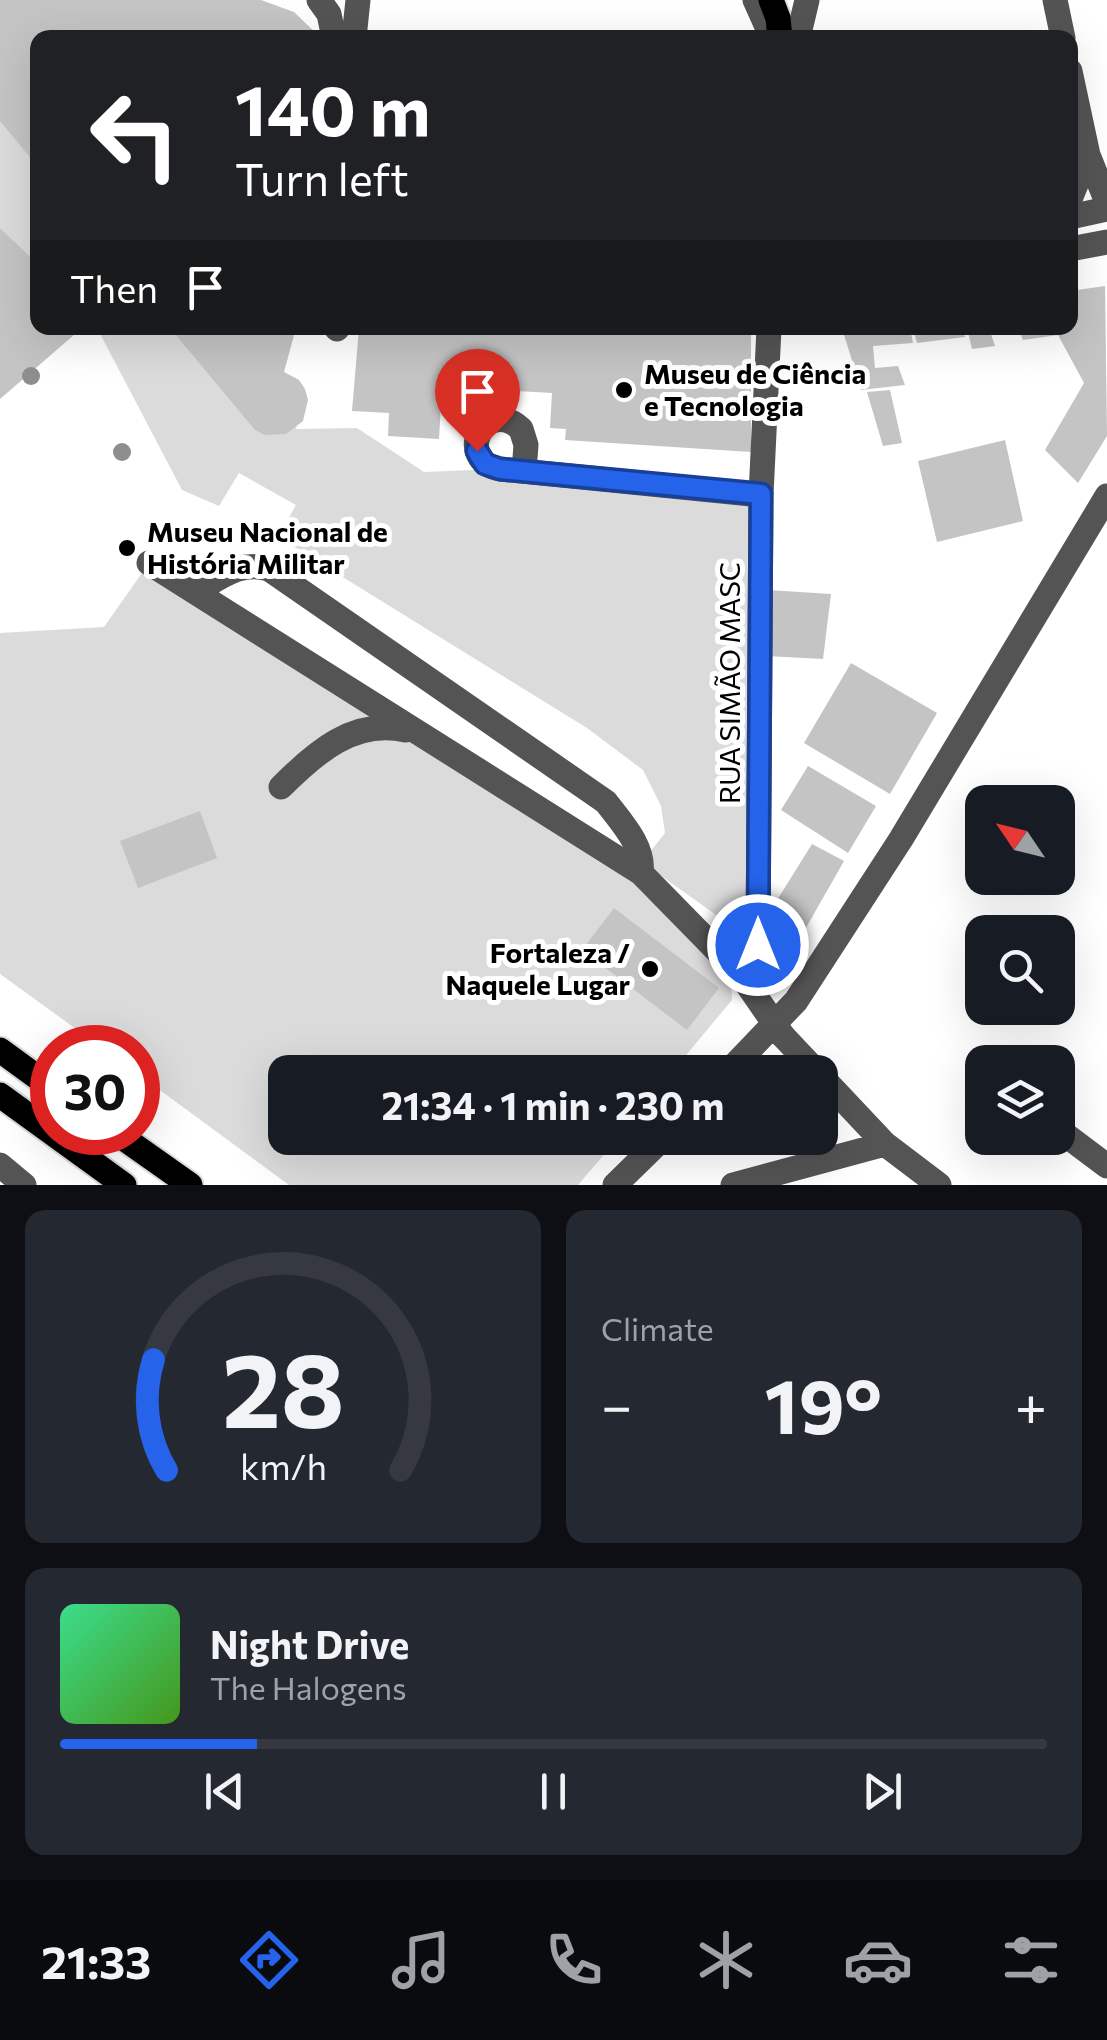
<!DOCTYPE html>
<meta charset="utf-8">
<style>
body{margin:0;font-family:Commissioner,sans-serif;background:#242831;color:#f1f3f6;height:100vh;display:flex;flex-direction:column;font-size:38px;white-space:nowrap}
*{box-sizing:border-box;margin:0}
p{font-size:32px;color:#9ea1a6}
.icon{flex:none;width:55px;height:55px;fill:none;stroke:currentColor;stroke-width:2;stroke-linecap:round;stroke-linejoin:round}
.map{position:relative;height:1185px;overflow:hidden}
.sheet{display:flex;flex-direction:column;gap:25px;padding:25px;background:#0d0f14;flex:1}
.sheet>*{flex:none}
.top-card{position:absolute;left:30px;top:30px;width:1048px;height:305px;border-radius:20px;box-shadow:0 10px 40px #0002;background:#202124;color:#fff;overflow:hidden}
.needle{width:65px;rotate:305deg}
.fabs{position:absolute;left:965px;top:785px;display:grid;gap:20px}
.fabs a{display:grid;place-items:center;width:110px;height:110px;border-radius:20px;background:#171b24;box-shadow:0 10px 40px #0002;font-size:50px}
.speed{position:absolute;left:30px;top:1025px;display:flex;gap:20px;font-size:50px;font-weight:700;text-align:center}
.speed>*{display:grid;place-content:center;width:130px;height:130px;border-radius:50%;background:#171b24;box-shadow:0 10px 40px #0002;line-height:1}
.speed .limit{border:15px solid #d22;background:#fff;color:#111}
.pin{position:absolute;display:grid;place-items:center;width:85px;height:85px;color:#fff;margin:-102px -42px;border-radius:50% 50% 50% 0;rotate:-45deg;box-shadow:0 0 10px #0007}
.pin .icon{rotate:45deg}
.me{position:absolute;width:110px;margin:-55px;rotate:0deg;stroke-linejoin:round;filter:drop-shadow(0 0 8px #0008)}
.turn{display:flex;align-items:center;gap:35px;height:210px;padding:0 40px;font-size:45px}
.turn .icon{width:130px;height:130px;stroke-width:2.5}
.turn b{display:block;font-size:70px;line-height:85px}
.then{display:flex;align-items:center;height:95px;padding:0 40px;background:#0003;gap:20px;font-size:38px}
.big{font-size:75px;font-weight:700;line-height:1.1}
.sheet .card{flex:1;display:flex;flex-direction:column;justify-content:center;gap:15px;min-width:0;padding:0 35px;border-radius:20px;background:#242831}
.sheet .dial{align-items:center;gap:0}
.dial svg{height:260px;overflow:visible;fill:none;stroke:#363941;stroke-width:7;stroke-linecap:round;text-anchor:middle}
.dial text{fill:#f1f3f6;stroke:none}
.song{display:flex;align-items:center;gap:30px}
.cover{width:120px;height:120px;border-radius:15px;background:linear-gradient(135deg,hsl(150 70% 55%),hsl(100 70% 35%))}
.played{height:10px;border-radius:5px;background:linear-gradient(90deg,#2563eb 20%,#363941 20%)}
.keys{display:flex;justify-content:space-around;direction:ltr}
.heat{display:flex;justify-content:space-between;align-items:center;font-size:55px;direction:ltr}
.sheet .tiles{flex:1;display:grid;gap:25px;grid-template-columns:1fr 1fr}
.card:last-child{grid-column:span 2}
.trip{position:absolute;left:268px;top:1055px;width:570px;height:100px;border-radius:20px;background:#171b24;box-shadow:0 10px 40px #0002;font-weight:700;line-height:100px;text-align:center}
.dock{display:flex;height:160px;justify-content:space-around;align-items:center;background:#090b0e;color:#9ea1a6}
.dock .icon{width:70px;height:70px}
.dock .on{color:#2563eb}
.dock b{font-size:45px;color:#f1f3f6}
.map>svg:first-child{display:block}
.green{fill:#dbdbdb}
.building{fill:#c4c4c4}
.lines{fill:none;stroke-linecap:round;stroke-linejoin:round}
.major-casing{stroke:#dbdbdb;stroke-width:29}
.minor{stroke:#545454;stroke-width:25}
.major{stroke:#000;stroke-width:25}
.minor-bridge{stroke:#545454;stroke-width:25}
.tree{fill:#8e8e8e}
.route-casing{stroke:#184099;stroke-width:25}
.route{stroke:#2563eb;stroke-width:18}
.poi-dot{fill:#000;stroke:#fff;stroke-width:4}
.labels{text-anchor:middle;stroke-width:10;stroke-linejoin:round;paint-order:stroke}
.poi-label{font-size:28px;font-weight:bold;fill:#000;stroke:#fff;text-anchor:start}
.street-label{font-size:28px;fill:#000;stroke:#fff}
</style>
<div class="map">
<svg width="1107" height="1185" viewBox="0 0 1107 1185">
<rect width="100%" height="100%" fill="#fff"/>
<path class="green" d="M0,75L37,108V264L0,228Z
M97,328H224L300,408L296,429L357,428L424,472L500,469L761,495L758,945L642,862L665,833L661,806L643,770L587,728L278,537L296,505L239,473L219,506L182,490Z
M149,563L641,873L731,980L732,1000L672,1072H285V1138H618L578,1185H289L138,1074V1048L101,1047L0,974V633L104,627Z"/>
<path class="building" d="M0,0H261L294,12L321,38H38V167L0,121Z
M0,228L38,264V328H82L0,399Z
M1105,286L1107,436L1078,483L1045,450L1084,383L1058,335L1023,340L1018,328H1070V291Z
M170,328H296L284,372L299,380L305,389L308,400L303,421L286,434L265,435L255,430Z
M359,328H751V452L565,440L566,429L550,428L552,393L442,387L439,439L388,436L389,413L352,411Z
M842,328H910L913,343L873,346L875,368L898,366L905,385L861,390Z
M913,328H962L965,337L917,343Z
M967,328H989L995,346L972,349Z
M890,390L902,443L883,446L867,392Z
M1005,440L1023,521L937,542L918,461Z
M768,590L831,594L823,659L766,656Z
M851,663L937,713L890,794L804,743Z
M808,766L876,806L848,853L781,810Z
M200,811L217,858L138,888L120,841Z
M812,844L844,861L803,933L780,921L786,912L774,905Z
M614,908L719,988L687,1030L582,950Z"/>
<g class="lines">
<g class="major-casing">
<path id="major" d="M771,0L778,18L780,38
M0,1050L52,1088
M0,1095L124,1185
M115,1132L190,1185"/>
</g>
<path class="minor" d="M319,0L329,14L334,38
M755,0L772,38
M1055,0L1063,38
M354,38L358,0
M798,38L807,0
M1070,71L1088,155L1107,202
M1070,199L1088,155
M1070,217L1107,209
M1070,249L1107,242
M337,329V328
M524,471L526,445L521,429C485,396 453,460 500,469L761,495
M149,563L641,873L740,974L758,945L761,495L769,328
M195,592C220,578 240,560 269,569L606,802C621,822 645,847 641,873
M281,787C315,753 354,718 406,730
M783,1036L817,1072
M728,1072L796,1001L901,839L1107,496
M820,1075L885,1144L939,1185
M1059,1130L1107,1166
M0,1165L24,1185
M615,1185L663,1138
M733,1185L885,1144"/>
<use href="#major" class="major"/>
<path class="minor-bridge" d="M740,974L783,1036"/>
</g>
<g class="tree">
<circle cx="31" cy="376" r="9"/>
<circle cx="122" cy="452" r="9"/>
</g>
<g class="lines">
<g class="route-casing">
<path id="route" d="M477,451L485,464L500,469L761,494L758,945"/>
</g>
<use href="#route" class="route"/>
</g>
<g class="poi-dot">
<circle cx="624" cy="390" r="10"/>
<circle cx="127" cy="548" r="10"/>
<circle cx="650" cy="969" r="10"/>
</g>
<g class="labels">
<g class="poi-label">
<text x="644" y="384">Museu de Ciência<tspan x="644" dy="32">e Tecnologia</tspan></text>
<text x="147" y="542">Museu Nacional de<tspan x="147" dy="32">História Militar</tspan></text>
<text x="630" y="963" text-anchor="end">Fortaleza /<tspan x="630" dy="32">Naquele Lugar</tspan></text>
</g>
<g class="street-label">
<text transform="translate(730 683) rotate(-90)" y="10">RUA SIMÃO MASC</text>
</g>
</g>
</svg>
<div class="fabs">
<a><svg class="needle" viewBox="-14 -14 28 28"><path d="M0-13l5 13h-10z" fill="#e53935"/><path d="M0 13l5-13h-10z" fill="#9ea1a6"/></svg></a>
<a><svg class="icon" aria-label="search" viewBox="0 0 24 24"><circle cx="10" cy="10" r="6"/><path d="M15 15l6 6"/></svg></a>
<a><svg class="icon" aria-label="layers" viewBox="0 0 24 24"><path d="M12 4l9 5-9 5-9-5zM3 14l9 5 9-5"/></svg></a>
</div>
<div class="speed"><div class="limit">30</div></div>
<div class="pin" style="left:477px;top:451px;background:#d93025"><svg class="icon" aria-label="arrive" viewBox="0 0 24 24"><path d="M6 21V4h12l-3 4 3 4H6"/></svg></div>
<svg class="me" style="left:758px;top:945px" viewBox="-20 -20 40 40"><circle r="17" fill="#2563eb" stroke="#fff" stroke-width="3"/><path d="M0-11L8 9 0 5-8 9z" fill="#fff"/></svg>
<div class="trip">21:34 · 1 min · 230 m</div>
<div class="top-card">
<div class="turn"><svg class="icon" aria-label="left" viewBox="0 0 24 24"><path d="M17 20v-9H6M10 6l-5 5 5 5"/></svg><div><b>140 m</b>Turn left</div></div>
<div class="then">Then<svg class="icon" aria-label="arrive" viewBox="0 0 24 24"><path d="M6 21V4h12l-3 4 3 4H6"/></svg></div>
</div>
</div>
<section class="sheet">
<div class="tiles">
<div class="card dial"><svg viewBox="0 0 100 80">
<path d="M14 69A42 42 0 1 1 86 69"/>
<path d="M14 69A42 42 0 0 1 10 35" stroke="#2563eb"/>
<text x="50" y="56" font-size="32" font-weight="700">28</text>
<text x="50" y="72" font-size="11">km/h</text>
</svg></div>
<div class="card"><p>Climate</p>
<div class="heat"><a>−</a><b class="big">19°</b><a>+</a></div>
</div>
<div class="card">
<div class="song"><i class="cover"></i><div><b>Night Drive</b><p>The Halogens</p></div></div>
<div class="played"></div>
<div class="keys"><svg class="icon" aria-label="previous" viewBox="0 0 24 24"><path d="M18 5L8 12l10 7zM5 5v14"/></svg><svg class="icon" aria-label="pause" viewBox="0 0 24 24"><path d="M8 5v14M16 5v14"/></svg><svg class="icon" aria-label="next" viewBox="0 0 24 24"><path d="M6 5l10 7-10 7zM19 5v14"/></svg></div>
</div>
</div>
</section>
<nav class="dock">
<b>21:33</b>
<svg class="icon on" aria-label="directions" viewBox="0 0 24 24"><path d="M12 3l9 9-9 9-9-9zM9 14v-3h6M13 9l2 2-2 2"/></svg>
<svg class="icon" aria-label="music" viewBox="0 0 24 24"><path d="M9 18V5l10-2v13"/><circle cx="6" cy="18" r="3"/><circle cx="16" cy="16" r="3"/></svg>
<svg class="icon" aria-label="phone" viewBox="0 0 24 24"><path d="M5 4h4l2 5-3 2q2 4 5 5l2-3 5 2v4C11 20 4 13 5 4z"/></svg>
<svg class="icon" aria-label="climate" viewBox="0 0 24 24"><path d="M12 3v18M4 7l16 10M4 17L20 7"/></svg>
<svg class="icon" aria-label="car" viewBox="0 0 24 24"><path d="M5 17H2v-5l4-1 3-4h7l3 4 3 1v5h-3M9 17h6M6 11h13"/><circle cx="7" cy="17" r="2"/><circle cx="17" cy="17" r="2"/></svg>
<svg class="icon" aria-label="filters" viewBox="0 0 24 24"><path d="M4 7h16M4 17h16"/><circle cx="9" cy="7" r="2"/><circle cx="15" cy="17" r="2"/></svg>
</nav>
